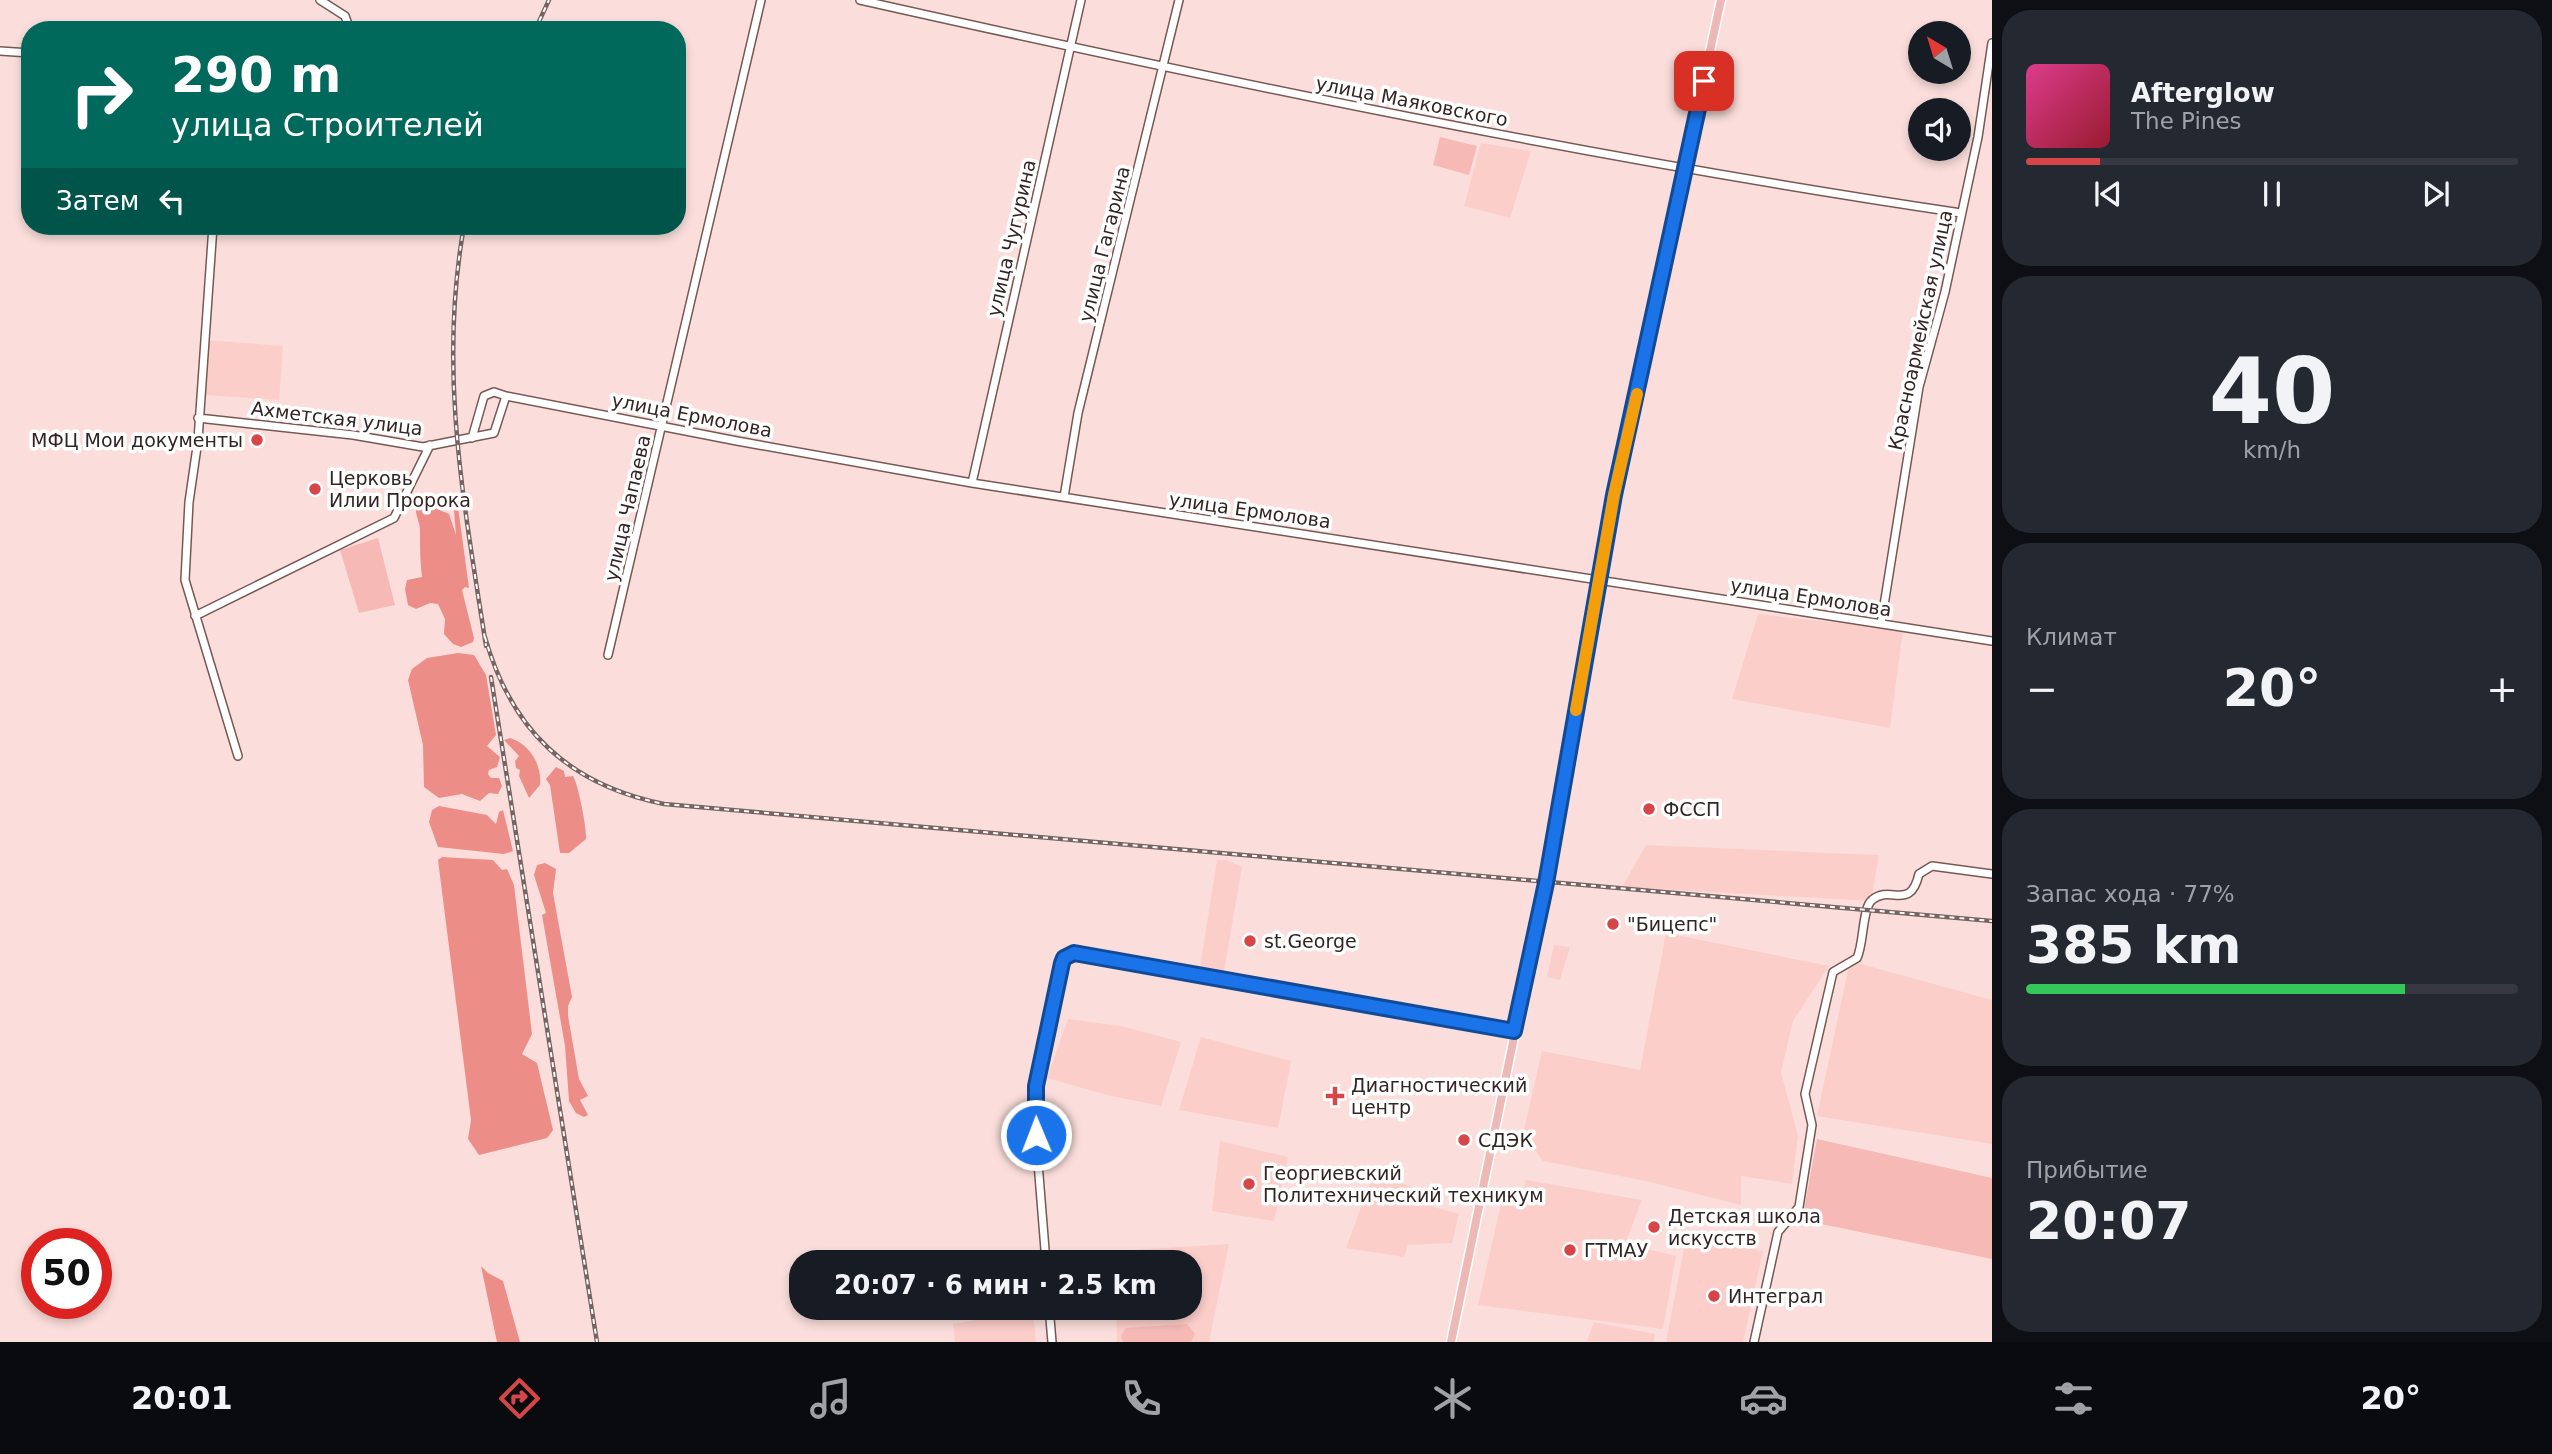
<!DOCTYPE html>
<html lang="ru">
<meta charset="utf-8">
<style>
body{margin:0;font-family:"DejaVu Sans",sans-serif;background:#242831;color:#f1f3f6;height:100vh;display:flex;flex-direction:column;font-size:26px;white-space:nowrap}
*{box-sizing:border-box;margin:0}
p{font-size:23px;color:#9ea1a6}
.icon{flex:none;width:38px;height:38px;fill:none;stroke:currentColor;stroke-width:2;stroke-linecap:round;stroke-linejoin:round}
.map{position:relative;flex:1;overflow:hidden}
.drawer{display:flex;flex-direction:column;gap:10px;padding:10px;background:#0d0f14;width:560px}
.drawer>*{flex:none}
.top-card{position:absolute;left:21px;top:21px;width:665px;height:214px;border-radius:28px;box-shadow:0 4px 10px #0003;background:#00695c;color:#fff;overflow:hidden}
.needle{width:46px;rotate:322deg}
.controls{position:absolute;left:1908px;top:21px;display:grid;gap:14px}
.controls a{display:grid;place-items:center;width:63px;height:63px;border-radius:50%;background:#171b24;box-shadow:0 4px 10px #0003;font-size:35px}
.speed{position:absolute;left:21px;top:1228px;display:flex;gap:14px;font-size:35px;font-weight:700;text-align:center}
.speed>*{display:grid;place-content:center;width:91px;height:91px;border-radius:50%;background:#171b24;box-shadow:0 4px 10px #0003;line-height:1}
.speed .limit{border:10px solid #d22;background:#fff;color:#111}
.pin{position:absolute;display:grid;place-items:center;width:60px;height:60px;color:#fff;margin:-30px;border-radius:14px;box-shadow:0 4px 10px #0006}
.me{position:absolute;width:77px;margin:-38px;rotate:359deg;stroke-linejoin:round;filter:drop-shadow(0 0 5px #0008)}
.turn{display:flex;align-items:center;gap:24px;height:147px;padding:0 35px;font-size:32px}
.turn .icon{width:91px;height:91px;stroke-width:2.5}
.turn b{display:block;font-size:49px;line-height:60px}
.then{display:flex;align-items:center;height:66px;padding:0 35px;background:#0003;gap:14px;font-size:26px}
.big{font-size:52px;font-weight:700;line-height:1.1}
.drawer .tile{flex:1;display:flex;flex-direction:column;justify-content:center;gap:10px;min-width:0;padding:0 24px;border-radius:28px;background:#242831}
.drawer .dial{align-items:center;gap:0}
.dial b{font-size:91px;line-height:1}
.song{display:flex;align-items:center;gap:21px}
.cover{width:84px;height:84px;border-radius:10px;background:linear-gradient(135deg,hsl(330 70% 55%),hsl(350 70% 35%))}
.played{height:7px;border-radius:4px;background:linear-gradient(90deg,#d64649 15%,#363941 15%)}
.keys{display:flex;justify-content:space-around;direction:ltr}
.heat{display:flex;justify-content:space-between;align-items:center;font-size:38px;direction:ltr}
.charge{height:10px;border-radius:5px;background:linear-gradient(90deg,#34c759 77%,#363941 0)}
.trip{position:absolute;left:789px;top:1250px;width:413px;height:70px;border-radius:28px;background:#171b24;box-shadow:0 4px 10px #0003;font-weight:700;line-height:70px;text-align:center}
.dock{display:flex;height:112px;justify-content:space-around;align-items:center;background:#090b0e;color:#9ea1a6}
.dock .icon{width:49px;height:49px}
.dock .current{color:#d64649}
.dock b{font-size:32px;color:#f1f3f6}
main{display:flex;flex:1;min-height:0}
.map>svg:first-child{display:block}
.built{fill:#fbceca}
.green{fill:#f7b9b5}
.forest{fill:#ec8d88}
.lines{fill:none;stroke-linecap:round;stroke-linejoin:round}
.secondary-casing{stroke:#775855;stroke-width:10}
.primary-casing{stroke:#fff;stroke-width:11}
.secondary{stroke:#fff;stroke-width:7}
.primary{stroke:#ecb9b6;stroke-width:8}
.rail-casing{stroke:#766362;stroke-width:4.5}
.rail{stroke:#fff;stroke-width:2;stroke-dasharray:5;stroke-linecap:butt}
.route-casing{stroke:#114b97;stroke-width:18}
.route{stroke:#1a73e8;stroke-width:12}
.slow{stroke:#f59e0b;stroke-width:12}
.poi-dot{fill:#d64649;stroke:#fff;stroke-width:2.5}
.labels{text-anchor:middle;stroke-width:7;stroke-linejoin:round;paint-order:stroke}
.street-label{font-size:19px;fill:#332524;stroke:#fff}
.poi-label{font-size:19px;fill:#332524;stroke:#fff;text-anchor:start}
</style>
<main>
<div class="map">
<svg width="1992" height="1342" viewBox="0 0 1992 1342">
<rect width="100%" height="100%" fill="#fbdedb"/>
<path class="built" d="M1481,143L1531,151L1510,218L1464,206Z
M208,340L283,346L279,400L204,395Z
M1758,614L1903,630L1890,728L1732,699Z
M1646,845L1879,855L1871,901L1622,887Z
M1217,860H1226L1242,867L1224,971L1200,967Z
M1666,933L1829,966L1793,1021L1781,1072L1798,1136L1792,1184L1741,1176V1205L1646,1181L1543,1161L1523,1134L1542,1051L1640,1070Z
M1554,945L1570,947L1560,980L1547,977Z
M1850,961L1992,1000V1144L1817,1116Z
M1068,1019L1121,1026L1181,1042L1161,1106L1107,1095L1047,1078Z
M1201,1037L1291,1061L1278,1128L1179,1110Z
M1220,1141L1288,1157L1274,1221L1212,1211Z
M1374,1172L1417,1189L1441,1188L1434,1207L1459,1214L1452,1243L1408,1245L1404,1257L1346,1248Z
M1526,1180L1642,1200L1625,1244L1676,1256L1663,1329L1478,1305L1501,1204L1521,1207Z
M1686,1238L1763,1251L1743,1342H1666Z
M1229,1244L1209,1342H1117L1116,1307H1190V1262H1116V1251Z
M1033,1310L1036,1342H955L953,1324Z
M1594,1322L1655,1334L1654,1342L1587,1341Z"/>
<path class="green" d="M1440,137L1477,146L1469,175L1433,165Z
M378,538L395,605L359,613L340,550Z
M1817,1139L1992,1178V1259L1802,1220Z
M1187,1324L1195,1334L1191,1342H1123L1121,1336L1126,1328Z"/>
<path class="forest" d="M424,503L449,514L456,535L454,510L458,507L469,588L465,587L462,590L474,638L473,642L461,647L453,644L444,634L445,619L438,604L430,603L416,609L408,605L405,589L407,580L422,577C420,560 420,546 420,530C420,522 415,515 416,507Z
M458,653L474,655L486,675L496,735L487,746L500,757L497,767L489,770L488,774L491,778H499L502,786L498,794L489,793L480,801L462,794L439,798L424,787L423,745L408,680L412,669L427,658Z
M510,738C530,744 542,765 540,785L529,798L519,776L520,770L516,768L515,761L519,756L504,740Z
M556,767L564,771L565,777L573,776C578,783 587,829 586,839L569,853H560L550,785L546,779Z
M439,806L487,815L496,824L499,812L503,810L513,851L504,854L438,847L429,822L432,810Z
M442,857L493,860L502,870L507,869L514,885L532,1034L522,1054L537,1063L553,1130L547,1138L479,1155L468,1139L471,1120L438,860Z
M545,863L556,869L553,893L572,997L568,1006V1016L579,1079L588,1096L580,1100L588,1115L584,1117L576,1113L569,1101L565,1046L542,915L546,913L534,875L537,865Z
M481,1266L488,1273L503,1281L520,1342H497Z"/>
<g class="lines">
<g class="secondary-casing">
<path id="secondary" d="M320,0L345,16L350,30
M860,0C1225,82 1591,158 1961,213
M0,51L30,53
M213,226L198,440L189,502L185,580L238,756
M506,396L737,441L972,483L1992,641
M198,418L353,435L423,447L494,433L506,396L494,392L484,396L472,438
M972,483L1081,0
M1064,497L1078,413L1179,0
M195,616L394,518L430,445
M1881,624L1919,387L1945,292L1978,137L1992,43
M608,655L761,0
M1046,1262L1034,1113L1036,1092L1062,963L1068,954L1079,953L1514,1031
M1049,1307L1052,1342
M1754,1342L1778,1232L1799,1207L1812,1125L1805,1094L1833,972L1857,958C1864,944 1862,908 1872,900C1891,884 1910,912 1919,874L1932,866L1992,874"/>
</g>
<g class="primary-casing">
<path id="primary" d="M1451,1342L1546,883L1614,495L1721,0"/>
</g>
<use href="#secondary" class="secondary"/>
<use href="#primary" class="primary"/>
<g class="rail-casing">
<path id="rail" d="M535,30L549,0
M464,226C438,371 464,503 486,646
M485,637C511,730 569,785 664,804L1992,921
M491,677L597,1342"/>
</g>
<use href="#rail" class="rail"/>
</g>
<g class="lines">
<g class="route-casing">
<path id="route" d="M1036,1135V1086L1062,963L1064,958L1074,953L1514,1031L1546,883L1614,495L1704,81"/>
</g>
<use href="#route" class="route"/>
<path class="slow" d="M1576,710L1614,495L1637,394"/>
</g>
<g class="poi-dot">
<circle cx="257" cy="440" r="7"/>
<circle cx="315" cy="489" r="7"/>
<circle cx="1649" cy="809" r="7"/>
<circle cx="1613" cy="924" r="7"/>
<circle cx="1250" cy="941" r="7"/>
<path d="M1331.5 1085.5h7v7h7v7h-7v7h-7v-7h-7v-7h7z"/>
<circle cx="1464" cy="1140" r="7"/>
<circle cx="1249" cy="1184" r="7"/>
<circle cx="1654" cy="1227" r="7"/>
<circle cx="1570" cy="1250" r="7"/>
<circle cx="1714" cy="1296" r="7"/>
</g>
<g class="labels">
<g class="street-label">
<text transform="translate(1412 101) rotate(11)" y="7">улица Маяковского</text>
<text transform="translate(1011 238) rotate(-77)" y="7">улица Чугурина</text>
<text transform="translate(1104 244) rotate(-76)" y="7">улица Гагарина</text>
<text transform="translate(1920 330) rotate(-78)" y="7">Красноармейская улица</text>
<text transform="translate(692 415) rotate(11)" y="7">улица Ермолова</text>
<text transform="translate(337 418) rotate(7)" y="7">Ахметская улица</text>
<text transform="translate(627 508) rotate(-77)" y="7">улица Чапаева</text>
<text transform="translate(1250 510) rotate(8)" y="7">улица Ермолова</text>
<text transform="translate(1811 597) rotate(9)" y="7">улица Ермолова</text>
</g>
<g class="poi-label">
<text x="243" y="447" text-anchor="end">МФЦ Мои документы</text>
<text x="329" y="485">Церковь<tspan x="329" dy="22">Илии Пророка</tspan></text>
<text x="1663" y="816">ФССП</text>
<text x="1627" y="931">"Бицепс"</text>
<text x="1264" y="948">st.George</text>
<text x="1351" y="1092">Диагностический<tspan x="1351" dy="22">центр</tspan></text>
<text x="1478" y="1147">СДЭК</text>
<text x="1263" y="1180">Георгиевский<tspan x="1263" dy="22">Политехнический техникум</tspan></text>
<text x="1668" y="1223">Детская школа<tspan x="1668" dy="22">искусств</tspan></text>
<text x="1584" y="1257">ГТМАУ</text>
<text x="1728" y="1303">Интеграл</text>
</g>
</g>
</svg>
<div class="controls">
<a><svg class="needle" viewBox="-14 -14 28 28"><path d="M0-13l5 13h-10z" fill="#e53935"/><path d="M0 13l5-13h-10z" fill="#9ea1a6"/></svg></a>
<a><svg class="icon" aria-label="sound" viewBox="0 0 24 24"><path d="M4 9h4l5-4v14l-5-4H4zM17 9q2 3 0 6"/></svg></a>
</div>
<div class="speed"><div class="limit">50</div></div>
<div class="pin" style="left:1704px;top:81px;background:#d93025"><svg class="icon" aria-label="arrive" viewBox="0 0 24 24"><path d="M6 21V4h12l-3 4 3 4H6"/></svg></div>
<svg class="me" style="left:1036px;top:1135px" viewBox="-20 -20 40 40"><circle r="17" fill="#1a73e8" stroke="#fff" stroke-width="3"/><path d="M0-11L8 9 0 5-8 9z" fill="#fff"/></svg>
<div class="trip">20:07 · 6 мин · 2.5 km</div>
<div class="top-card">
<div class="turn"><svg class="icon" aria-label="right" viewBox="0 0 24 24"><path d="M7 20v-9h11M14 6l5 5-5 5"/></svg><div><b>290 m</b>улица Строителей</div></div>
<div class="then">Затем<svg class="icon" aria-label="left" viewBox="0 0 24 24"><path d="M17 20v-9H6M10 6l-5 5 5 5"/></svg></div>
</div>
</div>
<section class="drawer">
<div class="tile">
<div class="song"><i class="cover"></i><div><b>Afterglow</b><p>The Pines</p></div></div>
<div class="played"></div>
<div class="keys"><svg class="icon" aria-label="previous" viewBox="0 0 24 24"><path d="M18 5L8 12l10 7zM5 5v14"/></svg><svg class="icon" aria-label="pause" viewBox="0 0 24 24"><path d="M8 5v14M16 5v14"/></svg><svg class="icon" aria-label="next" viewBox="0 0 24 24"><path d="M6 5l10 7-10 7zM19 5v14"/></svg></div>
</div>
<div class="tile dial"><b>40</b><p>km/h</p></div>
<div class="tile"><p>Климат</p>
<div class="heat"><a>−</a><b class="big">20°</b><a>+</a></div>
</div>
<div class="tile"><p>Запас хода · 77%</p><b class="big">385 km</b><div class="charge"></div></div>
<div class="tile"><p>Прибытие</p><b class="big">20:07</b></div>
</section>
</main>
<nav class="dock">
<b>20:01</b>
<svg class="icon current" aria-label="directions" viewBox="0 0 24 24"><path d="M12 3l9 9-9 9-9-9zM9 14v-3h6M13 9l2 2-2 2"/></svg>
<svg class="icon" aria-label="music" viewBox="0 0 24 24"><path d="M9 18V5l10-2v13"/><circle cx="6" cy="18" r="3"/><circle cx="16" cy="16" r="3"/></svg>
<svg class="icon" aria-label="phone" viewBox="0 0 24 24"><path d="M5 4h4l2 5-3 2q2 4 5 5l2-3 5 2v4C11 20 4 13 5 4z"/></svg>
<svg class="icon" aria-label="climate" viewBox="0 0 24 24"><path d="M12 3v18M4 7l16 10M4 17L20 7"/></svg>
<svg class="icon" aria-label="car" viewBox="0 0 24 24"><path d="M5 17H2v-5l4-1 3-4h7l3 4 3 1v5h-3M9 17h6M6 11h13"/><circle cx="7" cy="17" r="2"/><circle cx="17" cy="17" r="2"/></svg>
<svg class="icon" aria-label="filters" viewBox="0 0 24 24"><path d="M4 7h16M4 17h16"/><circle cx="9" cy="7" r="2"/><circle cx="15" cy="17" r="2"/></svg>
<b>20°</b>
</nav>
